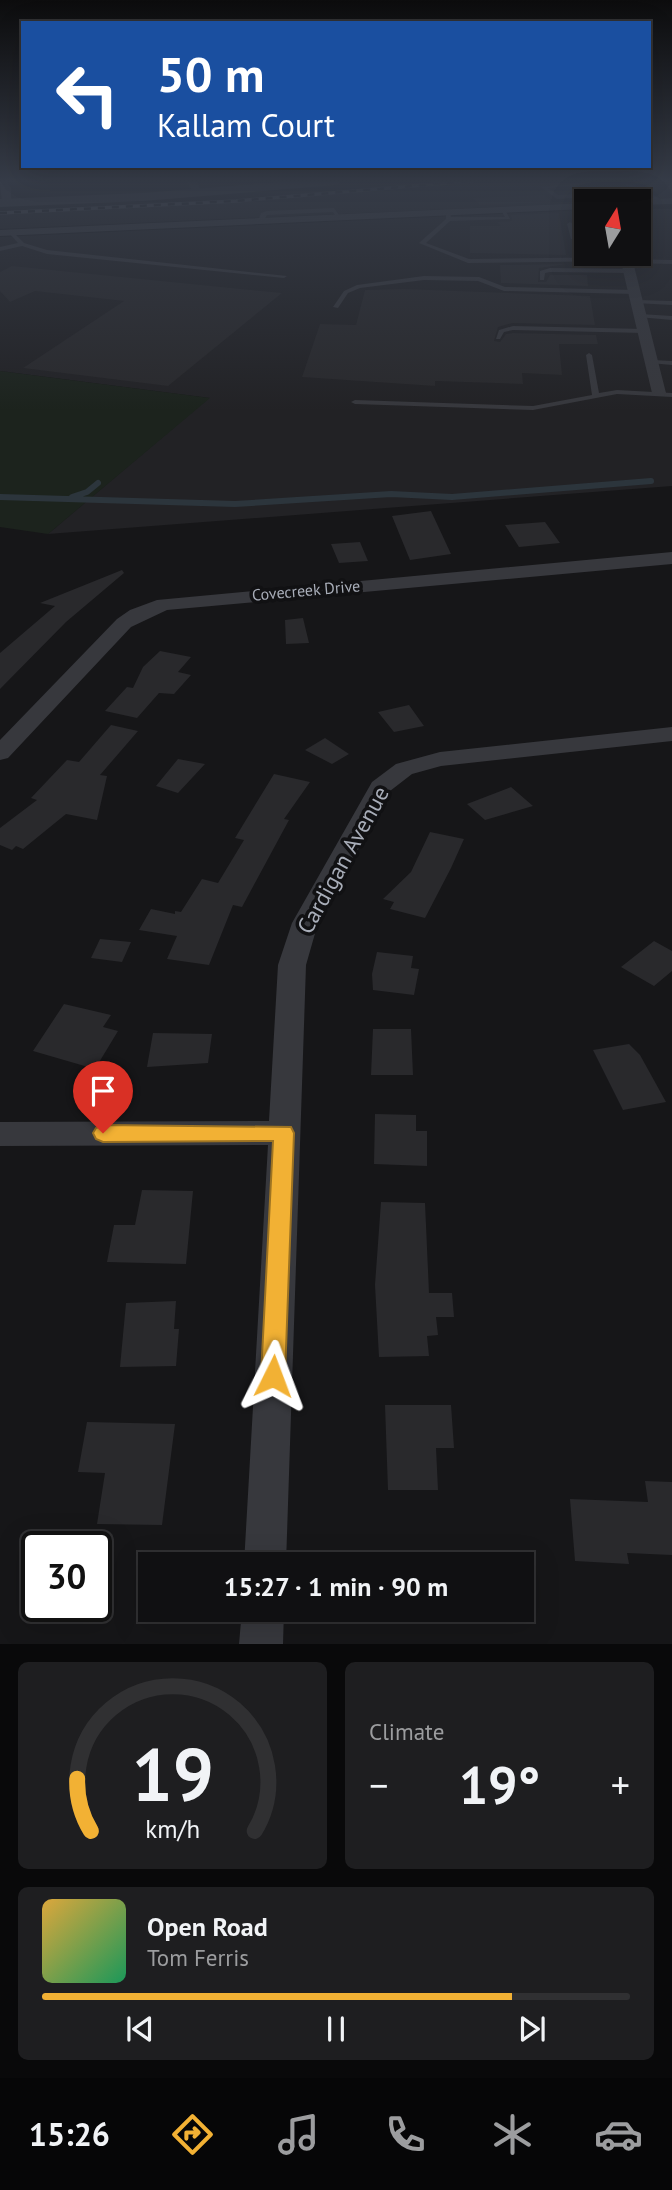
<!DOCTYPE html>
<meta charset="utf-8">
<style>
body{margin:0;font-family:"PT Sans",sans-serif;background:#1e1e20;color:#f1f3f6;height:100vh;display:flex;flex-direction:column;font-size:26px;white-space:nowrap}
*{box-sizing:border-box;margin:0}
p{font-size:23px;color:#9c9d9f}
.icon{flex:none;width:38px;height:38px;fill:none;stroke:currentColor;stroke-width:2;stroke-linecap:round;stroke-linejoin:round}
.map{position:relative;height:1644px;overflow:hidden}
.details{display:flex;flex-direction:column;gap:18px;padding:18px;background:#09090a;flex:1}
.details>*{flex:none}
.top-card{position:absolute;left:21px;top:21px;width:630px;height:147px;border-radius:0px;box-shadow:0 7px 28px #0002,0 0 0 2px #303032;background:#1a4fa0;color:#fff;overflow:hidden}
.needle{width:46px;rotate:11deg}
.buttons{position:absolute;left:574px;top:189px;display:grid;gap:14px}
.buttons a{display:grid;place-items:center;width:77px;height:77px;border-radius:0px;background:#101012;box-shadow:0 7px 28px #0002,0 0 0 2px #303032;font-size:35px}
.speed{position:absolute;left:21px;top:1531px;display:flex;gap:14px;font-size:35px;font-weight:700;text-align:center}
.speed>*{display:grid;place-content:center;width:91px;height:91px;border-radius:50%;background:#101012;box-shadow:0 7px 28px #0002,0 0 0 2px #303032;line-height:1}
.speed .limit{border:4px solid #111;border-radius:10px;background:#fff;color:#111}
.pin{position:absolute;display:grid;place-items:center;width:60px;height:60px;color:#fff;margin:-72px -30px;border-radius:50% 50% 50% 0;rotate:-45deg;box-shadow:0 0 7px #0007}
.pin .icon{rotate:45deg}
.me{position:absolute;width:77px;margin:-38px;rotate:3deg;stroke-linejoin:round;filter:drop-shadow(0 0 5px #0008)}
.turn{display:flex;align-items:center;gap:24px;height:147px;padding:0 21px;font-size:32px}
.turn .icon{width:91px;height:91px;stroke-width:2.5}
.turn b{display:block;font-size:49px;line-height:60px}
.big{font-size:52px;font-weight:600;line-height:1.1}
.details .card{flex:1;display:flex;flex-direction:column;justify-content:center;gap:10px;min-width:0;padding:0 24px;border-radius:10px;background:#1e1e20}
.details .dial{align-items:center;gap:0}
.dial svg{height:182px;overflow:visible;fill:none;stroke:#303032;stroke-width:7;stroke-linecap:round;text-anchor:middle}
.dial text{fill:#f1f3f6;stroke:none}
.song{display:flex;align-items:center;gap:21px}
.cover{width:84px;height:84px;border-radius:10px;background:linear-gradient(135deg,hsl(40 70% 55%),hsl(150 70% 35%))}
.played{height:7px;border-radius:4px;background:linear-gradient(90deg,#f2b134 80%,#303032 80%)}
.keys{display:flex;justify-content:space-around;direction:ltr}
.heat{display:flex;justify-content:space-between;align-items:center;font-size:38px;direction:ltr}
.details .tiles{flex:1;display:grid;gap:18px;grid-template-columns:1fr 1fr}
.card:last-child{grid-column:span 2}
.trip{position:absolute;left:138px;top:1552px;width:396px;height:70px;border-radius:0px;background:#101012;box-shadow:0 7px 28px #0002,0 0 0 2px #303032;font-weight:600;line-height:70px;text-align:center}
.tab-bar{display:flex;height:112px;justify-content:space-around;align-items:center;background:#060607;color:#9c9d9f}
.tab-bar .icon{width:49px;height:49px}
.tab-bar .on{color:#f2b134}
.tab-bar b{font-size:32px;color:#f1f3f6}
.map>svg:first-child{display:block}
.built{fill:#222225}
.green{fill:#1c231d}
.lines{fill:none;stroke-linecap:round;stroke-linejoin:round}
.stream{stroke:#2c353c;stroke-width:6}
.building{fill:#29292c}
.service{fill:#37383d;fill-rule:evenodd}
.minor{fill:#37383d;fill-rule:evenodd}
.tertiary{fill:#37383d;fill-rule:evenodd}
.rail-casing{stroke:#4a4c52;stroke-width:3.5}
.rail{stroke:#111113;stroke-width:2.5;stroke-dasharray:7;stroke-linecap:butt}
.route{fill:#f2b134;stroke:#9d7322;stroke-width:2}
.labels{text-anchor:middle;stroke-width:7;stroke-linejoin:round;paint-order:stroke}
.far-street-label{font-size:16px;fill:#a8adb8;stroke:#111113}
.near-street-label{font-size:23px;fill:#a8adb8;stroke:#111113}
</style>
<div class="map">
<svg width="672" height="1644" viewBox="0 0 672 1644">
<rect width="100%" height="100%" fill="#161618"/>
<path class="built" d="M505,181H672V199L0,229V213L238,202Z
M639,209H672V486L48,534L209,398L0,371V237L586,210V254H639Z"/>
<path class="green" d="M0,371L210,398L48,534L0,527Z"/>
<g class="lines">
<path class="stream" d="M0,497L235,504L391,494L452,497L651,481
M72,497L87,492L98,483"/>
</g>
<path class="building" d="M544,195L553,202L480,205L473,198Z
M559,213L566,255L470,253V226H501L497,222L512,221L511,215Z
M567,264L539,268L538,282H546L550,275H587L588,286L501,283L500,265Z
M12,266L282,293L168,386L23,368L124,301L35,291L10,302L0,291V272Z
M405,289L590,296L595,325L512,323L498,327L494,341L500,342L506,334L513,333L596,335L598,344H559L562,375L522,373L523,384L435,381V386L302,377L320,324L356,325L365,290Z
M431,511L451,554L410,560L392,516Z
M545,522L560,543L519,547L505,525Z
M360,542L368,561L339,563L331,544Z
M122,570L124,573L66,622L0,689V653L55,606L40,603Z
M303,618L309,643L286,644L285,620Z
M160,651L191,657L178,672L191,675L174,694L159,693L137,718L105,711L127,687L133,688L143,667Z
M409,705L424,726L394,732L378,712Z
M111,725L138,731L100,775L107,776L97,820L66,814L23,849L16,846L12,850L0,845V828L37,800L31,798L67,760L79,762Z
M325,738L349,754L332,764L305,750Z
M178,759L205,764L178,793L156,786Z
M274,774L310,782L284,819L289,820L242,907L233,905L209,965L167,959L177,936L139,930L151,909L175,914V911L181,912L202,879L218,883L244,840L235,838Z
M511,787L533,806L485,820L467,804Z
M430,832L464,839L451,868L425,918L390,909L394,902L383,899L411,872Z
M100,939L131,942L122,962L91,958Z
M654,941L672,951V971L654,986L621,967Z
M377,952L413,956L411,968L419,969L414,995L373,990L372,974Z
M64,1004L111,1015L103,1027L118,1031L95,1069L33,1051Z
M373,1029H411L413,1075H371Z
M153,1033L212,1034L208,1063L147,1067Z
M629,1044L640,1055L666,1102L623,1110L593,1050Z
M375,1114L416,1115V1131H427V1166L374,1164Z
M142,1190L193,1191L186,1264L107,1262L114,1225H135Z
M381,1202L425,1203L429,1293H452L454,1317H436L438,1335L427,1336L429,1356L379,1357L375,1285Z
M176,1301L174,1329H179L176,1366L120,1367L126,1303Z
M385,1405H451L454,1448H436L438,1490H388Z
M87,1422L175,1424L162,1525L97,1524L105,1473L78,1472Z
M645,1481L672,1482V1555L627,1553L629,1564L575,1561L570,1499L648,1502Z"/>
<g class="lines">
<path class="service" d="M599,181H616L548,188L558,195L637,191L619,181H624L665,201L660,202L642,193L557,199L541,187Z
M334,208L341,218H337L333,212L267,215L263,222L258,221L261,213L267,211Z
M504,208L510,219L450,221L426,243L469,259L626,257L629,259L672,260V264L627,263L624,261L468,263L419,243L446,219V212H450L451,217H505L501,210Z
M570,222L573,224L575,236H586V240L571,239L567,224Z
M11,230L24,243L47,250L287,276L284,278L47,254L22,246L0,251V247L18,243L8,232Z
M550,268L630,269L633,271L630,273L550,272L545,273L544,280H540V271Z
M424,276L479,277L505,287L635,290L638,292L635,294L504,291L478,281L424,280L360,288L348,293L338,308L333,307L344,291L357,285Z
M637,300L672,301V305L635,303Z
M640,314L672,316V320L638,317L637,316Z
M513,326L644,329L647,331L644,333L513,330L504,332L500,339H496L499,330Z
M589,353L592,355L599,393L617,390L672,393V397L617,394L533,410L355,404L351,402L355,400L533,406L592,395L586,355Z
M652,360L672,361V365L650,363V361Z"/>
<path class="minor" d="M0,181H7L11,188V205L2,203Z
M186,181H196L203,194H195Z
M672,198V204L639,205V201H634Z
M586,203V209L0,236V230Z
M619,254H631L666,393L664,396H654L652,393Z
M672,552V564L167,610L131,627L8,758L0,760V740L117,619L130,610L157,600Z
M672,727V741L441,766L412,774L390,791L318,923L306,965L286,1564H244L268,1145L0,1146V1122L269,1121L278,965L292,923L372,782L396,764L440,752Z
M242,1610H284L283,1644H239Z"/>
<path class="tertiary" d="M293,181H342L336,185L143,201L0,207V199L143,193Z"/>
<g class="rail-casing">
<path id="rail" d="M0,213L236,201L472,181"/>
</g>
<use href="#rail" class="rail"/>
</g>
<linearGradient id="sky" x2="0" y2="1"><stop stop-color="#0c0c0d"/><stop offset="0.44" stop-color="#363c48"/><stop offset="1" stop-color="#363c48" stop-opacity="0"/></linearGradient>
<rect width="672" height="411" fill="url(#sky)"/>
<path class="route" d="M103,1125L291,1127L294,1133L285,1376L282,1384L273,1387L265,1384L261,1376L273,1141L103,1142L96,1139L93,1133L96,1128Z"/>
<g class="labels">
<g class="far-street-label">
<text transform="translate(306 590) rotate(-5)" y="6">Covecreek Drive</text>
</g>
<g class="near-street-label">
<text transform="translate(343 860) rotate(-61)" y="8">Cardigan Avenue</text>
</g>
</g>
</svg>
<div class="buttons">
<a><svg class="needle" viewBox="-14 -14 28 28"><path d="M0-13l5 13h-10z" fill="#e53935"/><path d="M0 13l5-13h-10z" fill="#9c9d9f"/></svg></a>
</div>
<div class="speed"><div class="limit">30</div></div>
<div class="pin" style="left:103px;top:1133px;background:#d93025"><svg class="icon" aria-label="arrive" viewBox="0 0 24 24"><path d="M6 21V4h12l-3 4 3 4H6"/></svg></div>
<svg class="me" style="left:273px;top:1376px" viewBox="-20 -20 40 40"><path d="M0-17L14 15 0 8-14 15z" fill="#f2b134" stroke="#fff" stroke-width="4"/></svg>
<div class="trip">15:27 · 1 min · 90 m</div>
<div class="top-card">
<div class="turn"><svg class="icon" aria-label="left" viewBox="0 0 24 24"><path d="M17 20v-9H6M10 6l-5 5 5 5"/></svg><div><b>50 m</b>Kallam Court</div></div>
</div>
</div>
<section class="details">
<div class="tiles">
<div class="card dial"><svg viewBox="0 0 100 80">
<path d="M14 69A42 42 0 1 1 86 69"/>
<path d="M14 69A42 42 0 0 1 8 46" stroke="#f2b134"/>
<text x="50" y="56" font-size="32" font-weight="700">19</text>
<text x="50" y="72" font-size="11">km/h</text>
</svg></div>
<div class="card"><p>Climate</p>
<div class="heat"><a>−</a><b class="big">19°</b><a>+</a></div>
</div>
<div class="card">
<div class="song"><i class="cover"></i><div><b>Open Road</b><p>Tom Ferris</p></div></div>
<div class="played"></div>
<div class="keys"><svg class="icon" aria-label="previous" viewBox="0 0 24 24"><path d="M18 5L8 12l10 7zM5 5v14"/></svg><svg class="icon" aria-label="pause" viewBox="0 0 24 24"><path d="M8 5v14M16 5v14"/></svg><svg class="icon" aria-label="next" viewBox="0 0 24 24"><path d="M6 5l10 7-10 7zM19 5v14"/></svg></div>
</div>
</div>
</section>
<nav class="tab-bar">
<b>15:26</b>
<svg class="icon on" aria-label="directions" viewBox="0 0 24 24"><path d="M12 3l9 9-9 9-9-9zM9 14v-3h6M13 9l2 2-2 2"/></svg>
<svg class="icon" aria-label="music" viewBox="0 0 24 24"><path d="M9 18V5l10-2v13"/><circle cx="6" cy="18" r="3"/><circle cx="16" cy="16" r="3"/></svg>
<svg class="icon" aria-label="phone" viewBox="0 0 24 24"><path d="M5 4h4l2 5-3 2q2 4 5 5l2-3 5 2v4C11 20 4 13 5 4z"/></svg>
<svg class="icon" aria-label="climate" viewBox="0 0 24 24"><path d="M12 3v18M4 7l16 10M4 17L20 7"/></svg>
<svg class="icon" aria-label="car" viewBox="0 0 24 24"><path d="M5 17H2v-5l4-1 3-4h7l3 4 3 1v5h-3M9 17h6M6 11h13"/><circle cx="7" cy="17" r="2"/><circle cx="17" cy="17" r="2"/></svg>
</nav>
